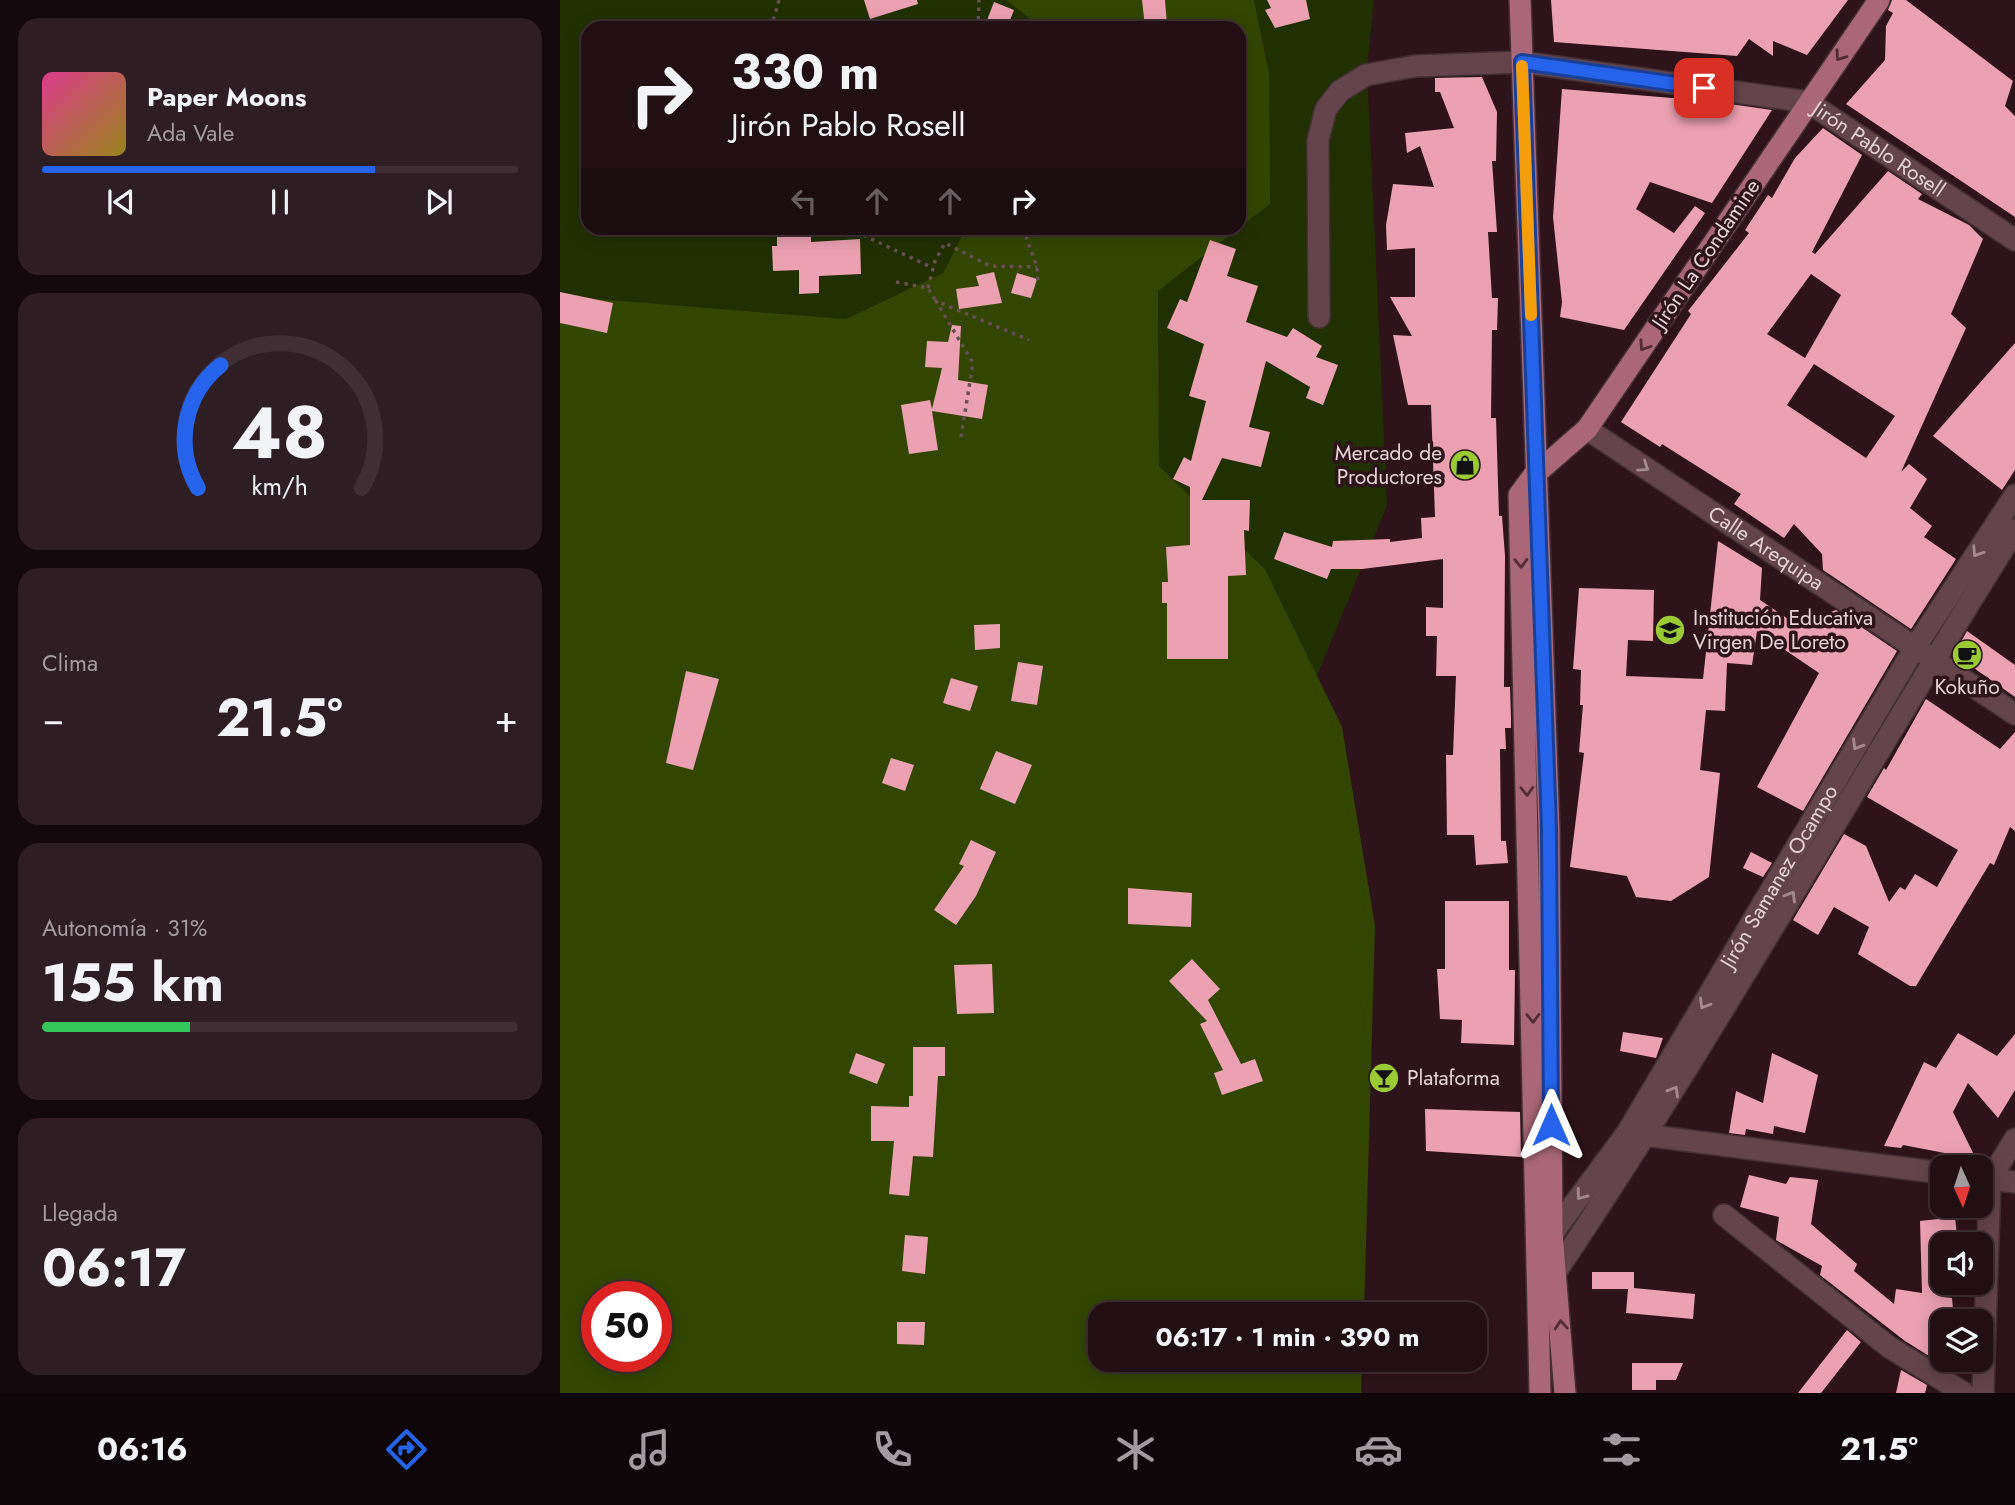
<!DOCTYPE html>
<html lang="es">
<meta charset="utf-8">
<style>
body{margin:0;font-family:Jost,sans-serif;background:#2e1d22;color:#f1f3f6;height:100vh;display:flex;flex-direction:column;font-size:26px;white-space:nowrap}
*{box-sizing:border-box;margin:0}
p{font-size:23px;color:#a29ca0}
.icon{flex:none;width:38px;height:38px;fill:none;stroke:currentColor;stroke-width:2;stroke-linecap:round;stroke-linejoin:round}
.map{position:relative;flex:1;overflow:hidden}
.panel{display:flex;flex-direction:column;gap:18px;padding:18px;background:#13080b;width:560px}
.panel>*{flex:none}
.guide{position:absolute;left:21px;top:21px;width:665px;height:214px;border-radius:21px;box-shadow:0 4px 18px #0003,0 0 0 2px #3f2f34;background:#220f14;color:#f1f3f6;overflow:hidden}
.needle{width:46px;rotate:177deg}
.controls{position:absolute;left:1370px;top:1155px;display:grid;gap:14px}
.controls a{display:grid;place-items:center;width:63px;height:63px;border-radius:14px;background:#220f14;box-shadow:0 4px 18px #0003,0 0 0 2px #3f2f34;font-size:35px}
.speed{position:absolute;left:21px;top:1281px;display:flex;gap:14px;font-size:35px;font-weight:700;text-align:center}
.speed>*{display:grid;place-content:center;width:91px;height:91px;border-radius:50%;background:#220f14;box-shadow:0 4px 18px #0003,0 0 0 2px #3f2f34;line-height:1}
.speed .limit{border:10px solid #d22;background:#fff;color:#111}
.pin{position:absolute;display:grid;place-items:center;width:60px;height:60px;color:#fff;margin:-30px;border-radius:14px;box-shadow:0 4px 10px #0006}
.me{position:absolute;width:77px;margin:-38px;rotate:0deg;stroke-linejoin:round;filter:drop-shadow(0 0 5px #0008)}
.turn{display:flex;align-items:center;gap:24px;height:147px;padding:0 35px;font-size:32px}
.turn .icon{width:91px;height:91px;stroke-width:2.5}
.turn b{display:block;font-size:49px;line-height:60px}
.lanes{display:flex;align-items:center;height:66px;padding:0 35px;background:#0003;justify-content:center;gap:35px;direction:ltr}
.lanes .off{opacity:.35}
.big{font-size:52px;font-weight:700;line-height:1.1}
.panel .card{flex:1;display:flex;flex-direction:column;justify-content:center;gap:10px;min-width:0;padding:0 24px;border-radius:21px;background:#2e1d22}
.panel .dial{align-items:center;gap:0}
.dial svg{height:182px;overflow:visible;fill:none;stroke:#3f2f34;stroke-width:7;stroke-linecap:round;text-anchor:middle}
.dial text{fill:#f1f3f6;stroke:none}
.song{display:flex;align-items:center;gap:21px}
.cover{width:84px;height:84px;border-radius:10px;background:linear-gradient(135deg,hsl(330 70% 55%),hsl(50 70% 35%))}
.played{height:7px;border-radius:4px;background:linear-gradient(90deg,#2563eb 70%,#3f2f34 70%)}
.keys{display:flex;justify-content:space-around;direction:ltr}
.heat{display:flex;justify-content:space-between;align-items:center;font-size:38px;direction:ltr}
.charge{height:10px;border-radius:5px;background:linear-gradient(90deg,#34c759 31%,#3f2f34 0)}
.trip{position:absolute;left:528px;top:1302px;width:399px;height:70px;border-radius:21px;background:#220f14;box-shadow:0 4px 18px #0003,0 0 0 2px #3f2f34;font-weight:700;line-height:70px;text-align:center}
.tabs{display:flex;height:112px;justify-content:space-around;align-items:center;background:#0e0608;color:#a29ca0}
.tabs .icon{width:49px;height:49px}
.tabs .active{color:#2563eb}
.tabs b{font-size:32px;color:#f1f3f6}
main{display:flex;flex:1;min-height:0}
.map>svg:first-child{display:block}
.green{fill:#213001}
.water{fill:#324602;fill-rule:evenodd}
.building{fill:#eca1b2;fill-rule:evenodd}
.lines{fill:none;stroke-linecap:round;stroke-linejoin:round}
.minor-casing{stroke:#422f34;stroke-width:24}
.major-casing{stroke:#422f34;stroke-width:24}
.path{stroke:#674f54;stroke-width:3.5;stroke-dasharray:3.5 5;stroke-linecap:butt}
.minor{stroke:#63444a;stroke-width:21}
.major{stroke:#a96777;stroke-width:21}
.oneway{stroke:#532d36}
.oneway2{stroke:#a48b90}
.route-casing{stroke:#184099;stroke-width:18}
.route{stroke:#2563eb;stroke-width:12}
.slow{stroke:#f59e0b;stroke-width:12}
.labels{text-anchor:middle;stroke-width:7;stroke-linejoin:round;paint-order:stroke}
.street-label{font-size:21px;fill:#e5d2d6;stroke:#2e141a}
.poi-label{font-size:21px;fill:#e5d2d6;stroke:#2e141a;text-anchor:start}
</style>
<main>
<section class="panel">
<div class="card">
<div class="song"><i class="cover"></i><div><b>Paper Moons</b><p>Ada Vale</p></div></div>
<div class="played"></div>
<div class="keys"><svg class="icon" aria-label="previous" viewBox="0 0 24 24"><path d="M18 5L8 12l10 7zM5 5v14"/></svg><svg class="icon" aria-label="pause" viewBox="0 0 24 24"><path d="M8 5v14M16 5v14"/></svg><svg class="icon" aria-label="next" viewBox="0 0 24 24"><path d="M6 5l10 7-10 7zM19 5v14"/></svg></div>
</div>
<div class="card dial"><svg viewBox="0 0 100 80">
<path d="M14 69A42 42 0 1 1 86 69"/>
<path d="M14 69A42 42 0 0 1 24 15" stroke="#2563eb"/>
<text x="50" y="56" font-size="32" font-weight="700">48</text>
<text x="50" y="72" font-size="11">km/h</text>
</svg></div>
<div class="card"><p>Clima</p>
<div class="heat"><a>−</a><b class="big">21.5°</b><a>+</a></div>
</div>
<div class="card"><p>Autonomía · 31%</p><b class="big">155 km</b><div class="charge"></div></div>
<div class="card"><p>Llegada</p><b class="big">06:17</b></div>
</section>
<div class="map">
<svg width="1455" height="1393" viewBox="0 0 1455 1393">
<rect width="100%" height="100%" fill="#2e141a"/>
<path class="green" d="M0,0H446L482,28H28V228H406L383,273L286,319L0,296Z
M694,0H814L807,69L827,505L757,676L705,569L599,466L598,291L710,204L707,61Z"/>
<path class="water" d="M446,0H694L709,73L710,204L598,291L599,466L705,569L782,727L815,926L804,1314H541V1360H802L801,1393H0V296L286,319L383,273L406,228H679V28H482ZM37,1297H96V1356H37Z"/>
<path class="building" d="M304,0H357L358,4L310,19Z
M582,0H605L607,25L585,27Z
M707,0H746L750,19L715,28L705,10L711,8Z
M991,0H1288L1247,55L1213,41V56L1189,39L1177,56L994,42Z
M1332,0H1346L1453,81L1445,106L1455,116V217L1286,104L1325,60L1326,26L1333,13L1328,10Z
M434,2L454,10L447,28H424Z
M922,77L937,112L936,161H932L937,232H928L932,298H938L937,330H932L931,418H936L939,516H942L945,556L944,687H950L951,718V728H945L946,749H940L941,841H946L948,863L916,865L914,835H887L886,755H893L896,676H876L877,636H866V607L883,608V559L802,569H771L767,579L714,559L724,532L772,547L773,541L830,539V542L862,538L861,518L875,517L871,405H848L833,335L852,336L830,297H855V248L827,250L826,225L833,184L874,187L860,146L847,153L845,133L894,128L880,92H875V78Z
M1002,89L1149,101L1212,110L1152,203L1090,182L1076,209L1114,233L1135,206L1145,213L1064,330L1000,317L1002,302L993,217Z
M1263,128L1302,155L1252,252L1255,254L1328,171L1362,194L1358,199L1409,225L1423,239L1391,314L1406,328L1341,472L1349,464L1367,479L1350,508L1372,526L1364,537L1396,559L1351,629L1263,570L1262,554L1234,524L1224,538L1174,504L1181,494L1102,444L1100,447L1061,422L1131,314L1128,311L1189,233L1185,230L1208,195L1212,198L1235,158ZM1251,274L1281,295L1245,358L1207,334ZM1254,364L1335,416L1306,458L1227,405Z
M217,228H251V242L300,239L301,274L259,276V293L239,294V270L213,271L212,246H217Z
M650,240L676,249L667,276L698,286L686,322L727,337L733,328L762,346L756,357L778,365L763,405L746,398L750,387L706,361L689,427L710,432L701,467L662,458L642,500H690L689,531L684,530L686,575L668,576V659H607V603H602V582H608L606,547L630,545V487L613,479L624,457L631,461L646,401L629,396L644,344L607,328L620,299L627,302Z
M434,272L442,303L399,309L396,289L419,286L416,276Z
M457,273L477,279L471,298L451,293Z
M0,292L53,303L47,333L0,323Z
M392,325L401,326L398,380L428,385L422,419L372,411L378,450L349,454L341,405L370,400L372,409L382,368L365,367L367,341L388,342Z
M1455,343V470L1442,490L1373,436Z
M1158,541L1202,568L1200,600L1237,625L1276,610L1337,651L1243,811L1197,787L1259,673L1197,631L1192,665L1167,663L1165,711L1146,710L1140,770L1160,773L1149,877L1111,901L1076,897L1067,876L1010,867L1024,753L1019,752L1023,705H1020L1021,670L1013,669L1019,588L1094,590L1093,641L1068,640L1066,676L1143,679Z
M440,624V648L415,650L414,625Z
M1407,631L1455,665V697L1394,654Z
M458,662L483,666L477,705L451,701Z
M126,671L159,679L133,770L106,763Z
M391,678L418,686L410,711L383,703Z
M1366,699L1440,749L1455,732V831L1450,827L1434,865L1430,863L1356,986H1350L1298,954L1309,927L1274,907L1258,935L1233,920L1284,834L1306,846L1329,902L1340,887L1345,890L1355,874L1377,887L1398,850L1307,797L1324,768L1326,770Z
M436,751L472,765L455,804L420,789Z
M331,758L354,765L345,791L322,783Z
M411,840L436,852L416,896L396,925L374,910L404,866L399,864Z
M1191,852L1212,863L1203,877L1183,868Z
M568,888L632,893L631,927L568,924Z
M885,901H949V970H955L954,1045L901,1043L902,1020L880,1019L877,969H885Z
M632,959L660,989L648,1000L681,1064L695,1059L703,1081L662,1095L654,1073L663,1070L640,1024L647,1021L609,981Z
M432,964L434,1013L397,1014L394,965Z
M1063,1032L1103,1038L1096,1058L1060,1051Z
M1398,1033L1437,1056L1455,1034V1090L1438,1118L1408,1083L1393,1112L1416,1159L1343,1145L1341,1148L1324,1146L1364,1062L1376,1068Z
M353,1047H385V1076H378L373,1157L353,1156L349,1196L329,1194L334,1141H311V1106L349,1107V1096H353Z
M296,1053L325,1064L317,1084L289,1073Z
M1212,1053L1258,1075L1245,1133L1214,1126L1213,1134L1186,1129L1185,1135L1169,1133L1176,1091L1203,1103Z
M865,1109L960,1112L961,1157L866,1151Z
M1189,1175L1226,1184L1230,1177L1258,1180L1251,1224L1297,1264L1294,1271L1334,1304L1336,1289L1362,1293L1360,1221L1395,1217L1398,1244H1382V1297L1392,1298L1394,1321H1382V1364L1345,1341L1260,1275L1262,1266L1216,1240L1219,1217L1180,1207Z
M345,1235L368,1237L365,1274L342,1271Z
M1032,1272H1074V1288L1135,1294L1133,1319L1066,1313L1068,1289H1032Z
M337,1322H365L364,1345L337,1344Z
M1287,1330L1301,1342L1261,1393H1238Z
M1072,1363H1123L1116,1380H1096V1390H1072Z
M1341,1370L1367,1385L1365,1393H1336Z"/>
<g class="lines">
<g class="minor-casing">
<g id="minor">
<path id="s1" d="M759,317L758,140L766,109L780,91L806,75L856,66L962,62L1248,102L1455,240"/>
<path id="s2" d="M1027,429L1455,714"/>
<path d="M1076,1134L1382,1173"/>
<path d="M1421,1178L1455,1182"/>
<path d="M1164,1215L1329,1347L1404,1393"/>
<path id="s3" d="M986,1242L1067,1133L1354,649L1455,495"/>
<path d="M986,1278L997,1270C1159,1029 1300,775 1455,530"/>
<path d="M1423,1393L1430,1179L1455,1139"/>
</g>
</g>
<g class="major-casing">
<path id="major" d="M960,0L989,829L992,1233L1005,1393
M980,1393L959,495L973,476L1027,429L1319,0"/>
</g>
<path class="path" d="M211,28L219,0
M418,28L419,0
M288,228L373,268
M463,228L477,267L478,284
M336,282L368,288L376,301
M368,288L375,261L385,243L430,266L477,267
M401,437L413,363L376,301L469,340"/>
<use href="#minor" class="minor"/>
<use href="#major" class="major"/>
</g>
<defs><path id="oneway-chevron" d="M-2-3.5L2.5 0L-2 3.5" fill="none" stroke-width="1.6" stroke-linecap="round" stroke-linejoin="round" transform="scale(1.75)"/></defs>
<g class="oneway">
<use href="#oneway-chevron" transform="translate(1280 56) rotate(125)"/>
<use href="#oneway-chevron" transform="translate(1084 346) rotate(124)"/>
<use href="#oneway-chevron" transform="translate(961 563) rotate(88)"/>
<use href="#oneway-chevron" transform="translate(967 791) rotate(88)"/>
<use href="#oneway-chevron" transform="translate(973 1018) rotate(89)"/>
<use href="#oneway-chevron" transform="translate(1001 1325) rotate(-94)"/>
</g>
<g class="oneway2">
<use href="#oneway-chevron" transform="translate(1084 467) rotate(34)"/>
<use href="#oneway-chevron" transform="translate(1417 552) rotate(123)"/>
<use href="#oneway-chevron" transform="translate(1297 745) rotate(121)"/>
<use href="#oneway-chevron" transform="translate(1231 896) rotate(-59)"/>
<use href="#oneway-chevron" transform="translate(1144 1004) rotate(121)"/>
<use href="#oneway-chevron" transform="translate(1114 1091) rotate(-59)"/>
<use href="#oneway-chevron" transform="translate(1021 1195) rotate(127)"/>
</g>
<g class="lines">
<g class="route-casing">
<path id="route" d="M991,1125L989,829L962,62L1144,88"/>
</g>
<use href="#route" class="route"/>
<path class="slow" d="M962,66L971,315"/>
</g>
<defs>
<g id="shop-disc" transform="scale(1.575)"><circle r="9.5" fill="#9acb34" stroke="#2e141a"/><path d="M-5-2.5h2.3a2.7 3.5 0 0 1 5.4 0H5L5.5 6h-11ZM-1.5-2.5h3a1.5 2.3 0 0 0-3 0Z" fill="#111"/></g>
<g id="school-disc" transform="scale(1.575)"><circle r="9.5" fill="#9acb34" stroke="#2e141a"/><path d="M0-5L7-2L0 1L-7-2ZM-4 1L0 2.5L4 1V4Q0 6-4 4Z" fill="#111"/></g>
<g id="cafe-disc" transform="scale(1.575)"><circle r="9.5" fill="#9acb34" stroke="#2e141a"/><path d="M-5.5-4.5H6V0H3Q3 3.5 0 3.5H-2.5Q-5.5 3.5-5.5 0ZM3-3.2v2h1.7v-2ZM-6 4.5H4V6H-6Z" fill="#111"/></g>
<g id="bar-disc" transform="scale(1.575)"><circle r="9.5" fill="#9acb34" stroke="#2e141a"/><path d="M-6-5H6L.8 .8V4.5H3.5V6h-7V4.5H-.8V.8Z" fill="#111"/></g>
</defs>
<g fill-rule="evenodd">
<use href="#shop-disc" x="905" y="465"/>
<use href="#school-disc" x="1110" y="630"/>
<use href="#cafe-disc" x="1407" y="655"/>
<use href="#bar-disc" x="824" y="1078"/>
</g>
<g class="labels">
<g class="street-label">
<text dy="7" stroke="none"><textPath href="#s1" startOffset="793">Jirón Pablo Rosell</textPath></text>
<text transform="translate(1146 254) rotate(-56)" y="7">Jirón La Condamine</text>
<text dy="7" stroke="none"><textPath href="#s2" startOffset="215">Calle Arequipa</textPath></text>
<text dy="7" stroke="none"><textPath href="#s3" startOffset="434">Jirón Samanez Ocampo</textPath></text>
</g>
<g class="poi-label">
<text x="882" y="460" text-anchor="end">Mercado de<tspan x="882" dy="24">Productores</tspan></text>
<text x="1133" y="625">Institución Educativa<tspan x="1133" dy="24">Virgen De Loreto</tspan></text>
<text x="1407" y="694" text-anchor="middle">Kokuño</text>
<text x="847" y="1085">Plataforma</text>
</g>
</g>
</svg>
<div class="controls">
<a><svg class="needle" viewBox="-14 -14 28 28"><path d="M0-13l5 13h-10z" fill="#e53935"/><path d="M0 13l5-13h-10z" fill="#a29ca0"/></svg></a>
<a><svg class="icon" aria-label="sound" viewBox="0 0 24 24"><path d="M4 9h4l5-4v14l-5-4H4zM17 9q2 3 0 6"/></svg></a>
<a><svg class="icon" aria-label="layers" viewBox="0 0 24 24"><path d="M12 4l9 5-9 5-9-5zM3 14l9 5 9-5"/></svg></a>
</div>
<div class="speed"><div class="limit">50</div></div>
<div class="pin" style="left:1144px;top:88px;background:#d93025"><svg class="icon" aria-label="arrive" viewBox="0 0 24 24"><path d="M6 21V4h12l-3 4 3 4H6"/></svg></div>
<svg class="me" style="left:991px;top:1125px" viewBox="-20 -20 40 40"><path d="M0-17L14 15 0 8-14 15z" fill="#2563eb" stroke="#fff" stroke-width="4"/></svg>
<div class="trip">06:17 · 1 min · 390 m</div>
<div class="guide">
<div class="turn"><svg class="icon" aria-label="right" viewBox="0 0 24 24"><path d="M7 20v-9h11M14 6l5 5-5 5"/></svg><div><b>330 m</b>Jirón Pablo Rosell</div></div>
<div class="lanes"><svg class="icon off" aria-label="left" viewBox="0 0 24 24"><path d="M17 20v-9H6M10 6l-5 5 5 5"/></svg><svg class="icon off" aria-label="ahead" viewBox="0 0 24 24"><path d="M12 20V5M6 11l6-6 6 6"/></svg><svg class="icon off" aria-label="ahead" viewBox="0 0 24 24"><path d="M12 20V5M6 11l6-6 6 6"/></svg><svg class="icon" aria-label="right" viewBox="0 0 24 24"><path d="M7 20v-9h11M14 6l5 5-5 5"/></svg></div>
</div>
</div>
</main>
<nav class="tabs">
<b>06:16</b>
<svg class="icon active" aria-label="directions" viewBox="0 0 24 24"><path d="M12 3l9 9-9 9-9-9zM9 14v-3h6M13 9l2 2-2 2"/></svg>
<svg class="icon" aria-label="music" viewBox="0 0 24 24"><path d="M9 18V5l10-2v13"/><circle cx="6" cy="18" r="3"/><circle cx="16" cy="16" r="3"/></svg>
<svg class="icon" aria-label="phone" viewBox="0 0 24 24"><path d="M5 4h4l2 5-3 2q2 4 5 5l2-3 5 2v4C11 20 4 13 5 4z"/></svg>
<svg class="icon" aria-label="climate" viewBox="0 0 24 24"><path d="M12 3v18M4 7l16 10M4 17L20 7"/></svg>
<svg class="icon" aria-label="car" viewBox="0 0 24 24"><path d="M5 17H2v-5l4-1 3-4h7l3 4 3 1v5h-3M9 17h6M6 11h13"/><circle cx="7" cy="17" r="2"/><circle cx="17" cy="17" r="2"/></svg>
<svg class="icon" aria-label="filters" viewBox="0 0 24 24"><path d="M4 7h16M4 17h16"/><circle cx="9" cy="7" r="2"/><circle cx="15" cy="17" r="2"/></svg>
<b>21.5°</b>
</nav>
